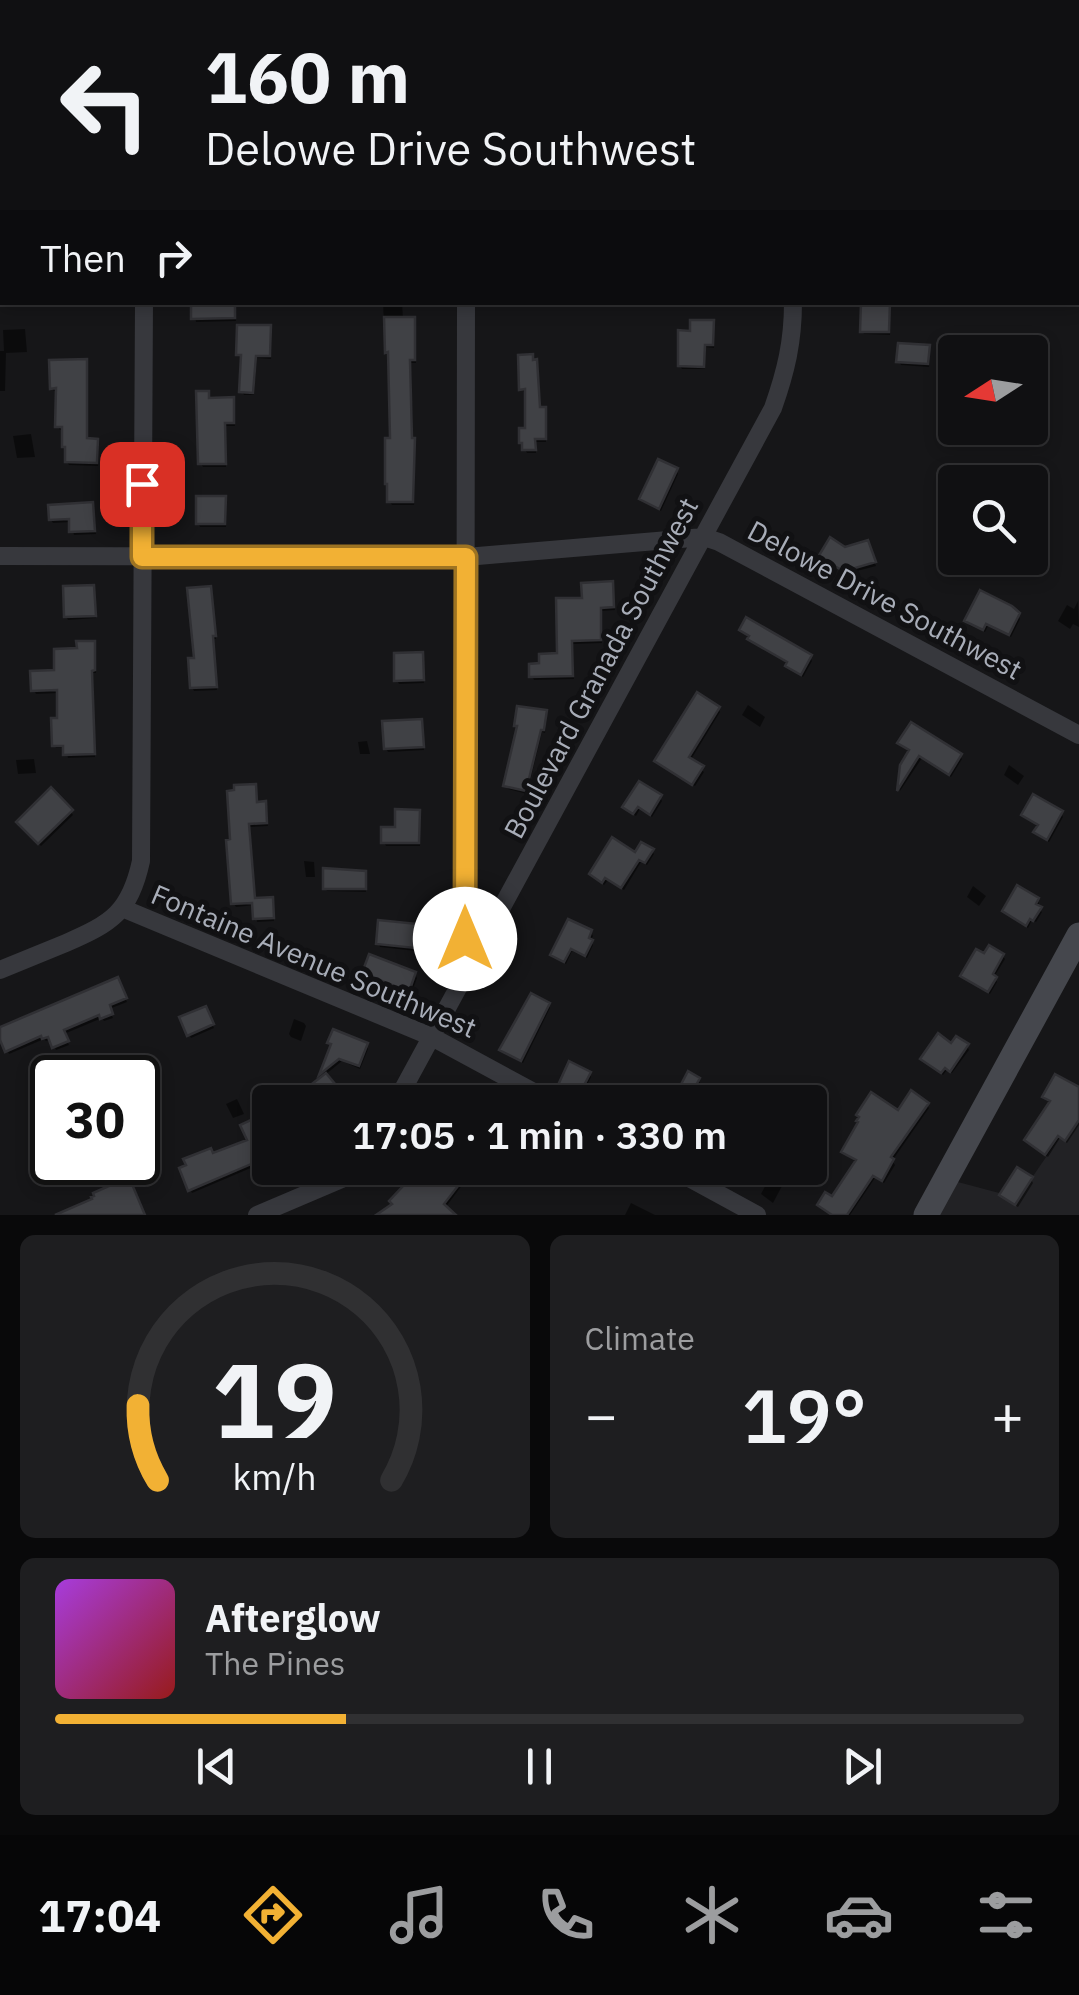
<!DOCTYPE html>
<meta charset="utf-8">
<style>
body{margin:0;font-family:"IBM Plex Sans",sans-serif;background:#1e1e20;color:#f1f3f6;height:100vh;display:flex;flex-direction:column;font-size:38px;white-space:nowrap}
*{box-sizing:border-box;margin:0}
p{font-size:32px;color:#9c9d9f}
.icon{flex:none;width:55px;height:55px;fill:none;stroke:currentColor;stroke-width:2;stroke-linecap:round;stroke-linejoin:round}
.map{position:relative;height:1215px;overflow:hidden}
.details{display:flex;flex-direction:column;gap:20px;padding:20px;background:#09090a;flex:1}
.details>*{flex:none}
.guide{position:absolute;left:0px;top:0px;width:1080px;height:305px;box-shadow:0 5px 15px #0003,0 0 0 2px #303032;background:#101012;color:#f1f3f6;overflow:hidden}
.needle{width:65px;rotate:258deg}
.tools{position:absolute;left:938px;top:335px;display:grid;gap:20px}
.tools a{display:grid;place-items:center;width:110px;height:110px;border-radius:10px;background:#101012;box-shadow:0 5px 15px #0003,0 0 0 2px #303032;font-size:50px}
.speed{position:absolute;left:30px;top:1055px;display:flex;gap:20px;font-size:50px;font-weight:700;text-align:center}
.speed>*{display:grid;place-content:center;width:130px;height:130px;border-radius:50%;background:#101012;box-shadow:0 5px 15px #0003,0 0 0 2px #303032;line-height:1}
.speed .limit{border:5px solid #111;border-radius:15px;background:#fff;color:#111}
.pin{position:absolute;display:grid;place-items:center;width:85px;height:85px;color:#fff;margin:-42px;border-radius:20px;box-shadow:0 5px 15px #0006}
.me{position:absolute;width:110px;margin:-55px;rotate:0deg;stroke-linejoin:round;filter:drop-shadow(0 0 8px #0008)}
.turn{display:flex;align-items:center;gap:35px;height:210px;padding:0 40px;font-size:45px}
.turn .icon{width:130px;height:130px;stroke-width:2.5}
.turn b{display:block;font-size:70px;line-height:85px}
.then{display:flex;align-items:center;height:95px;padding:0 40px;background:#0003;gap:20px;font-size:38px}
.big{font-size:75px;font-weight:600;line-height:1.1}
.details .tile{flex:1;display:flex;flex-direction:column;justify-content:center;gap:15px;min-width:0;padding:0 35px;border-radius:15px;background:#1e1e20}
.details .dial{align-items:center;gap:0}
.dial svg{height:260px;overflow:visible;fill:none;stroke:#303032;stroke-width:7;stroke-linecap:round;text-anchor:middle}
.dial text{fill:#f1f3f6;stroke:none}
.song{display:flex;align-items:center;gap:30px}
.cover{width:120px;height:120px;border-radius:15px;background:linear-gradient(135deg,hsl(280 70% 55%),hsl(0 70% 35%))}
.played{height:10px;border-radius:5px;background:linear-gradient(90deg,#f2b134 30%,#303032 30%)}
.keys{display:flex;justify-content:space-around;direction:ltr}
.heat{display:flex;justify-content:space-between;align-items:center;font-size:55px;direction:ltr}
.details .tiles{flex:1;display:grid;gap:20px;grid-template-columns:1fr 1fr}
.tile:last-child{grid-column:span 2}
.trip{position:absolute;left:252px;top:1085px;width:575px;height:100px;border-radius:10px;background:#101012;box-shadow:0 5px 15px #0003,0 0 0 2px #303032;font-weight:600;line-height:100px;text-align:center}
.menu{display:flex;height:160px;justify-content:space-around;align-items:center;background:#060607;color:#9c9d9f}
.menu .icon{width:70px;height:70px}
.menu .active{color:#f2b134}
.menu b{font-size:45px;color:#f1f3f6}
.map>svg:first-child{display:block}
.built{fill:#222225}
.shadow{fill:#0007}
.building{fill:#404145;stroke:#303034;stroke-width:2.5}
.lines{fill:none;stroke-linecap:round;stroke-linejoin:round}
.street{stroke:#37383d;stroke-width:18}
.secondary{stroke:#45474d;stroke-width:25}
.route-casing{stroke:#9d7322;stroke-width:25}
.route{stroke:#f2b134;stroke-width:18}
.labels{text-anchor:middle;stroke-width:10;stroke-linejoin:round;paint-order:stroke}
.street-label{font-size:28px;fill:#a8adb8;stroke:#111113}
</style>
<div class="map">
<svg width="1079" height="1215" viewBox="0 0 1079 1215">
<rect width="100%" height="100%" fill="#161618"/>
<path class="built" d="M1079,1109V1215H919L939,1177L1018,1198Z"/>
<path class="shadow" d="M870,0V2H849L848,1Z
M193,302H235L236,321L196,322Z
M383,302H402L403,319H413L415,323L416,363H411L413,440L415,444L414,505H392L390,502L393,440L391,357L388,352L384,326Z
M888,305L890,309V335L864,334L862,331Z
M712,322L714,326V348L705,347V369H682L680,366L692,333Z
M270,328L272,331L271,359L257,358L254,395H244L242,391L243,358L239,354Z
M25,329L27,352L6,353L5,391H0V351H4L3,330Z
M928,348L930,351L929,367L901,365L899,361Z
M532,357L538,365L541,410H544L546,413V442H536V453H527L521,442L528,430L527,392H524L522,389Z
M85,362L87,365L88,441H97L99,445L98,466L69,465L67,462V452L64,447L65,430H60L58,426L59,391H54L52,388Z
M208,393L210,400H232L234,403L235,426H226V467H203L201,464Z
M31,434L35,457L17,458L13,436Z
M676,470L678,474L661,511L644,502L642,499Z
M224,499L226,502V527H200L198,523Z
M92,505L96,534L74,535L71,522L53,523L51,520Z
M869,547L876,566L857,571L853,577L822,560L820,557L845,550Z
M612,584L615,610L601,611L602,643L573,644L574,679L534,680L532,676L560,656L585,600Z
M93,587L96,618L68,620L66,616Z
M212,592L216,639H214L217,690L194,691L192,687Z
M1078,601L1079,627L1073,624L1070,629L1058,621L1067,605L1074,609Z
M1018,615L1020,619L1011,637L988,626L985,632L969,625L967,621Z
M741,630L810,657L812,661L803,677L790,669L789,664L752,642L751,638Z
M93,644L95,647L96,673H93L95,757L68,758L66,748H56L54,745L60,720L59,693L36,694L34,690L57,673L79,651Z
M421,655L424,683L399,684L397,680Z
M748,705L765,717L760,727L742,715Z
M718,708L720,712L690,761L704,772L695,786L659,764Z
M545,712L547,716L545,733L542,732L527,794L508,789L506,786L519,730L516,725Z
M421,722L424,750L388,752L386,748Z
M367,741L370,754H360L358,742Z
M900,743L960,756L962,759L951,777L922,758L900,791L902,765L911,752Z
M34,759L36,773L18,774L16,760Z
M1009,765L1024,776L1018,785L1004,775Z
M255,786L257,804H265L267,807L268,826L250,827L256,901L273,903L274,921L257,922L255,905L236,907L234,904L233,842L237,792Z
M660,797L662,801L652,817L640,809L636,816L625,807Z
M71,812L73,815L41,846L21,826Z
M418,812L420,816V846H386L384,842Z
M1061,813L1063,817L1049,842L1038,836L1036,832L1040,826L1024,815Z
M652,851L654,854L647,865L641,862L624,890L608,880L604,885L592,874Z
M304,861L314,862L315,877H306Z
M364,873L366,892L327,891L325,888Z
M973,886L986,896L979,906L967,897Z
M1037,900L1039,903L1037,907L1042,912L1036,922L1032,920L1028,928L1004,911Z
M416,926L418,930L416,951L380,947L378,943Z
M591,932L593,936L590,941L593,945L587,958L572,951L566,964L555,958L553,955Z
M1003,956L1005,959L994,977L997,982L990,994L965,979L963,976Z
M364,973L415,974L417,978L411,994L366,977Z
M117,980L127,1002L109,1009L113,1018L104,1021L102,1018L64,1034L69,1045L56,1050L51,1039L46,1041L44,1039L9,1054L0,1030Z
M548,1004L550,1008L523,1063L504,1053L502,1050Z
M205,1009L214,1028L191,1038L182,1018Z
M294,1019L304,1023L306,1026L301,1041L291,1037L289,1034Z
M330,1043L366,1045L368,1049L360,1069L342,1061L325,1075L347,1102H322L311,1088L324,1078L322,1075L332,1047Z
M952,1046H967L969,1050L952,1073L947,1070L943,1075L923,1059Z
M589,1074L591,1077L582,1095L564,1086L562,1083Z
M698,1080L700,1083L695,1093L707,1102H678Z
M471,1089L497,1102H459L462,1098L465,1100Z
M1079,1090V1125L1067,1143L1060,1138L1048,1157L1027,1140L1052,1103L1045,1097Z
M237,1099L244,1114L233,1118L226,1104Z
M927,1105L929,1108L892,1161L895,1165L884,1183L875,1178L850,1215H831L821,1208L819,1205L832,1200L857,1162L844,1152L898,1113Z
M270,1135V1163L261,1166L260,1164L192,1193L182,1170Z
M422,1168H475L445,1208L452,1215H380L395,1205L423,1169Z
M770,1177L782,1186L773,1203L761,1194Z
M1031,1179L1033,1183L1018,1207L1004,1198Z
M631,1203L655,1215H625Z"/>
<path class="building" d="M191,302H235V318L191,319Z
M861,302H890L889,332H860Z
M384,317H415V360H410L412,438H415L413,502H387V484H385V438H390L388,352L385,353Z
M690,320H714L713,345H705L704,367L678,366V330L690,331Z
M237,325H271L270,356H256L253,393L239,392L241,355H236Z
M898,343L930,345L928,364L896,362Z
M533,354V360L537,359L540,407H546V439H535L536,450H522V443H519V428H525V389L519,390L518,355Z
M87,359V438L98,439L97,463L65,462V447H62V427H55L56,388L50,389L49,360Z
M196,391H209V398L234,397V423H225L226,464H198Z
M658,459L678,468L659,509L639,499Z
M196,496H226L225,524H196Z
M93,502L95,531L69,532V519L49,520L48,505Z
M830,537L845,547L868,540L876,562L855,568L851,575L818,557Z
M613,581L614,607L601,608V640L572,641L573,676L529,677V664L539,663V654L557,653L556,598H582L581,583Z
M94,585L96,616L64,617L63,586Z
M211,586L216,636H213L217,687L190,688L188,658H194L187,588Z
M980,590L1012,606L1020,613L1009,635L986,624L983,630L964,621Z
M746,617L812,655L801,675L785,666L787,662L747,639L749,636L739,630Z
M76,641H95V670L92,671L95,754L63,755V746H52L51,718H57V690L31,691L30,671L54,670V649L77,648Z
M423,652L424,680L394,681V653Z
M697,692L720,707L689,757L704,766L692,785L654,761Z
M517,706L547,710L544,730H541L526,791L503,786L517,726H514Z
M422,719L424,747L384,749L382,721Z
M911,722L962,754L949,775L919,756L897,791L900,765L909,750L897,743Z
M639,781L662,795L650,815L638,807L633,814L622,807Z
M256,784L257,802L266,801L267,823L249,824L255,898L273,897L274,918L253,919L252,903L231,904L226,840L230,839L227,791L234,790V785Z
M51,787L73,810L38,844L16,822Z
M1033,794L1063,811L1047,840L1033,832L1038,825L1021,815Z
M395,809L420,810L419,843H381V827H395Z
M612,837L635,852L641,842L654,849L645,863L639,860L621,888L605,878L602,883L589,874Z
M323,868L366,871V889H323Z
M1017,885L1039,898L1036,904L1042,907L1033,921L1030,919L1026,926L1002,911Z
M568,919L592,930L589,938L593,940L585,956L571,949L564,962L550,955Z
M378,920L418,924L415,948L376,944Z
M989,945L1004,954L993,974L997,977L988,992L960,976L976,949L984,953Z
M369,954L416,972L409,992L362,973Z
M118,977L127,998L110,1005L113,1014L100,1019L99,1015L64,1030L69,1041L52,1048L48,1037L42,1039L41,1036L5,1052L0,1040V1027Z
M531,993L550,1003L521,1061L499,1050Z
M206,1006L214,1024L187,1036L179,1017Z
M333,1029L368,1043L359,1066L339,1059L319,1075L331,1044L327,1043Z
M938,1033L951,1043L956,1036L969,1044L950,1072L945,1068L941,1073L920,1059Z
M569,1061L591,1072L580,1093L559,1083Z
M688,1071L700,1078L694,1089L704,1094L699,1102H675L678,1098L675,1096Z
M326,1073L350,1102H320L308,1087Z
M1055,1074L1079,1087V1120L1065,1141L1058,1136L1045,1155L1024,1140L1050,1101L1042,1097Z
M911,1090L929,1103L891,1157L894,1159L882,1181L873,1176L847,1215H832L817,1205L825,1192L832,1196L856,1160L841,1152L858,1122L856,1121L859,1117L856,1115L871,1092L898,1110Z
M262,1115L270,1134V1159L257,1164L256,1162L188,1191L179,1168L186,1165L183,1159L211,1148L213,1153L247,1140L240,1125Z
M1017,1167L1033,1177L1015,1205L999,1195Z
M420,1168H453L465,1177L444,1204L456,1215H376L392,1204L389,1201Z
M129,1177L145,1215H55L92,1199L91,1197L94,1196L93,1193Z"/>
<g class="lines">
<path class="street" d="M119,0V2
M448,0L449,2
M796,2V0
M0,556L466,557L704,537L719,542L1079,735
M122,908L432,1037L552,1102
M0,970C22,961 44,952 66,943C112,923 130,912 141,861L144,302
M465,972L466,302
M396,1102L773,408C786,371 793,342 793,302
M671,1168L757,1215
M257,1215L344,1178L357,1168"/>
<path class="secondary" d="M926,1215L1079,935"/>
</g>
<g class="lines">
<g class="route-casing">
<path id="route" d="M142,484V557H466L465,939"/>
</g>
<use href="#route" class="route"/>
</g>
<g class="labels">
<g class="street-label">
<text transform="translate(885 600) rotate(28)" y="10">Delowe Drive Southwest</text>
<text transform="translate(601 668) rotate(-62)" y="10">Boulevard Granada Southwest</text>
<text transform="translate(314 961) rotate(23)" y="10">Fontaine Avenue Southwest</text>
</g>
</g>
</svg>
<div class="tools">
<a><svg class="needle" viewBox="-14 -14 28 28"><path d="M0-13l5 13h-10z" fill="#e53935"/><path d="M0 13l5-13h-10z" fill="#9c9d9f"/></svg></a>
<a><svg class="icon" aria-label="search" viewBox="0 0 24 24"><circle cx="10" cy="10" r="6"/><path d="M15 15l6 6"/></svg></a>
</div>
<div class="speed"><div class="limit">30</div></div>
<div class="pin" style="left:142px;top:484px;background:#d93025"><svg class="icon" aria-label="arrive" viewBox="0 0 24 24"><path d="M6 21V4h12l-3 4 3 4H6"/></svg></div>
<svg class="me" style="left:465px;top:939px" viewBox="-20 -20 40 40"><circle r="19" fill="#fff"/><path d="M0-13L10 11 0 6-10 11z" fill="#f2b134"/></svg>
<div class="trip">17:05 · 1 min · 330 m</div>
<div class="guide">
<div class="turn"><svg class="icon" aria-label="left" viewBox="0 0 24 24"><path d="M17 20v-9H6M10 6l-5 5 5 5"/></svg><div><b>160 m</b>Delowe Drive Southwest</div></div>
<div class="then">Then<svg class="icon" aria-label="right" viewBox="0 0 24 24"><path d="M7 20v-9h11M14 6l5 5-5 5"/></svg></div>
</div>
</div>
<section class="details">
<div class="tiles">
<div class="tile dial"><svg viewBox="0 0 100 80">
<path d="M14 69A42 42 0 1 1 86 69"/>
<path d="M14 69A42 42 0 0 1 8 46" stroke="#f2b134"/>
<text x="50" y="56" font-size="32" font-weight="700">19</text>
<text x="50" y="72" font-size="11">km/h</text>
</svg></div>
<div class="tile"><p>Climate</p>
<div class="heat"><a>−</a><b class="big">19°</b><a>+</a></div>
</div>
<div class="tile">
<div class="song"><i class="cover"></i><div><b>Afterglow</b><p>The Pines</p></div></div>
<div class="played"></div>
<div class="keys"><svg class="icon" aria-label="previous" viewBox="0 0 24 24"><path d="M18 5L8 12l10 7zM5 5v14"/></svg><svg class="icon" aria-label="pause" viewBox="0 0 24 24"><path d="M8 5v14M16 5v14"/></svg><svg class="icon" aria-label="next" viewBox="0 0 24 24"><path d="M6 5l10 7-10 7zM19 5v14"/></svg></div>
</div>
</div>
</section>
<nav class="menu">
<b>17:04</b>
<svg class="icon active" aria-label="directions" viewBox="0 0 24 24"><path d="M12 3l9 9-9 9-9-9zM9 14v-3h6M13 9l2 2-2 2"/></svg>
<svg class="icon" aria-label="music" viewBox="0 0 24 24"><path d="M9 18V5l10-2v13"/><circle cx="6" cy="18" r="3"/><circle cx="16" cy="16" r="3"/></svg>
<svg class="icon" aria-label="phone" viewBox="0 0 24 24"><path d="M5 4h4l2 5-3 2q2 4 5 5l2-3 5 2v4C11 20 4 13 5 4z"/></svg>
<svg class="icon" aria-label="climate" viewBox="0 0 24 24"><path d="M12 3v18M4 7l16 10M4 17L20 7"/></svg>
<svg class="icon" aria-label="car" viewBox="0 0 24 24"><path d="M5 17H2v-5l4-1 3-4h7l3 4 3 1v5h-3M9 17h6M6 11h13"/><circle cx="7" cy="17" r="2"/><circle cx="17" cy="17" r="2"/></svg>
<svg class="icon" aria-label="filters" viewBox="0 0 24 24"><path d="M4 7h16M4 17h16"/><circle cx="9" cy="7" r="2"/><circle cx="15" cy="17" r="2"/></svg>
</nav>
